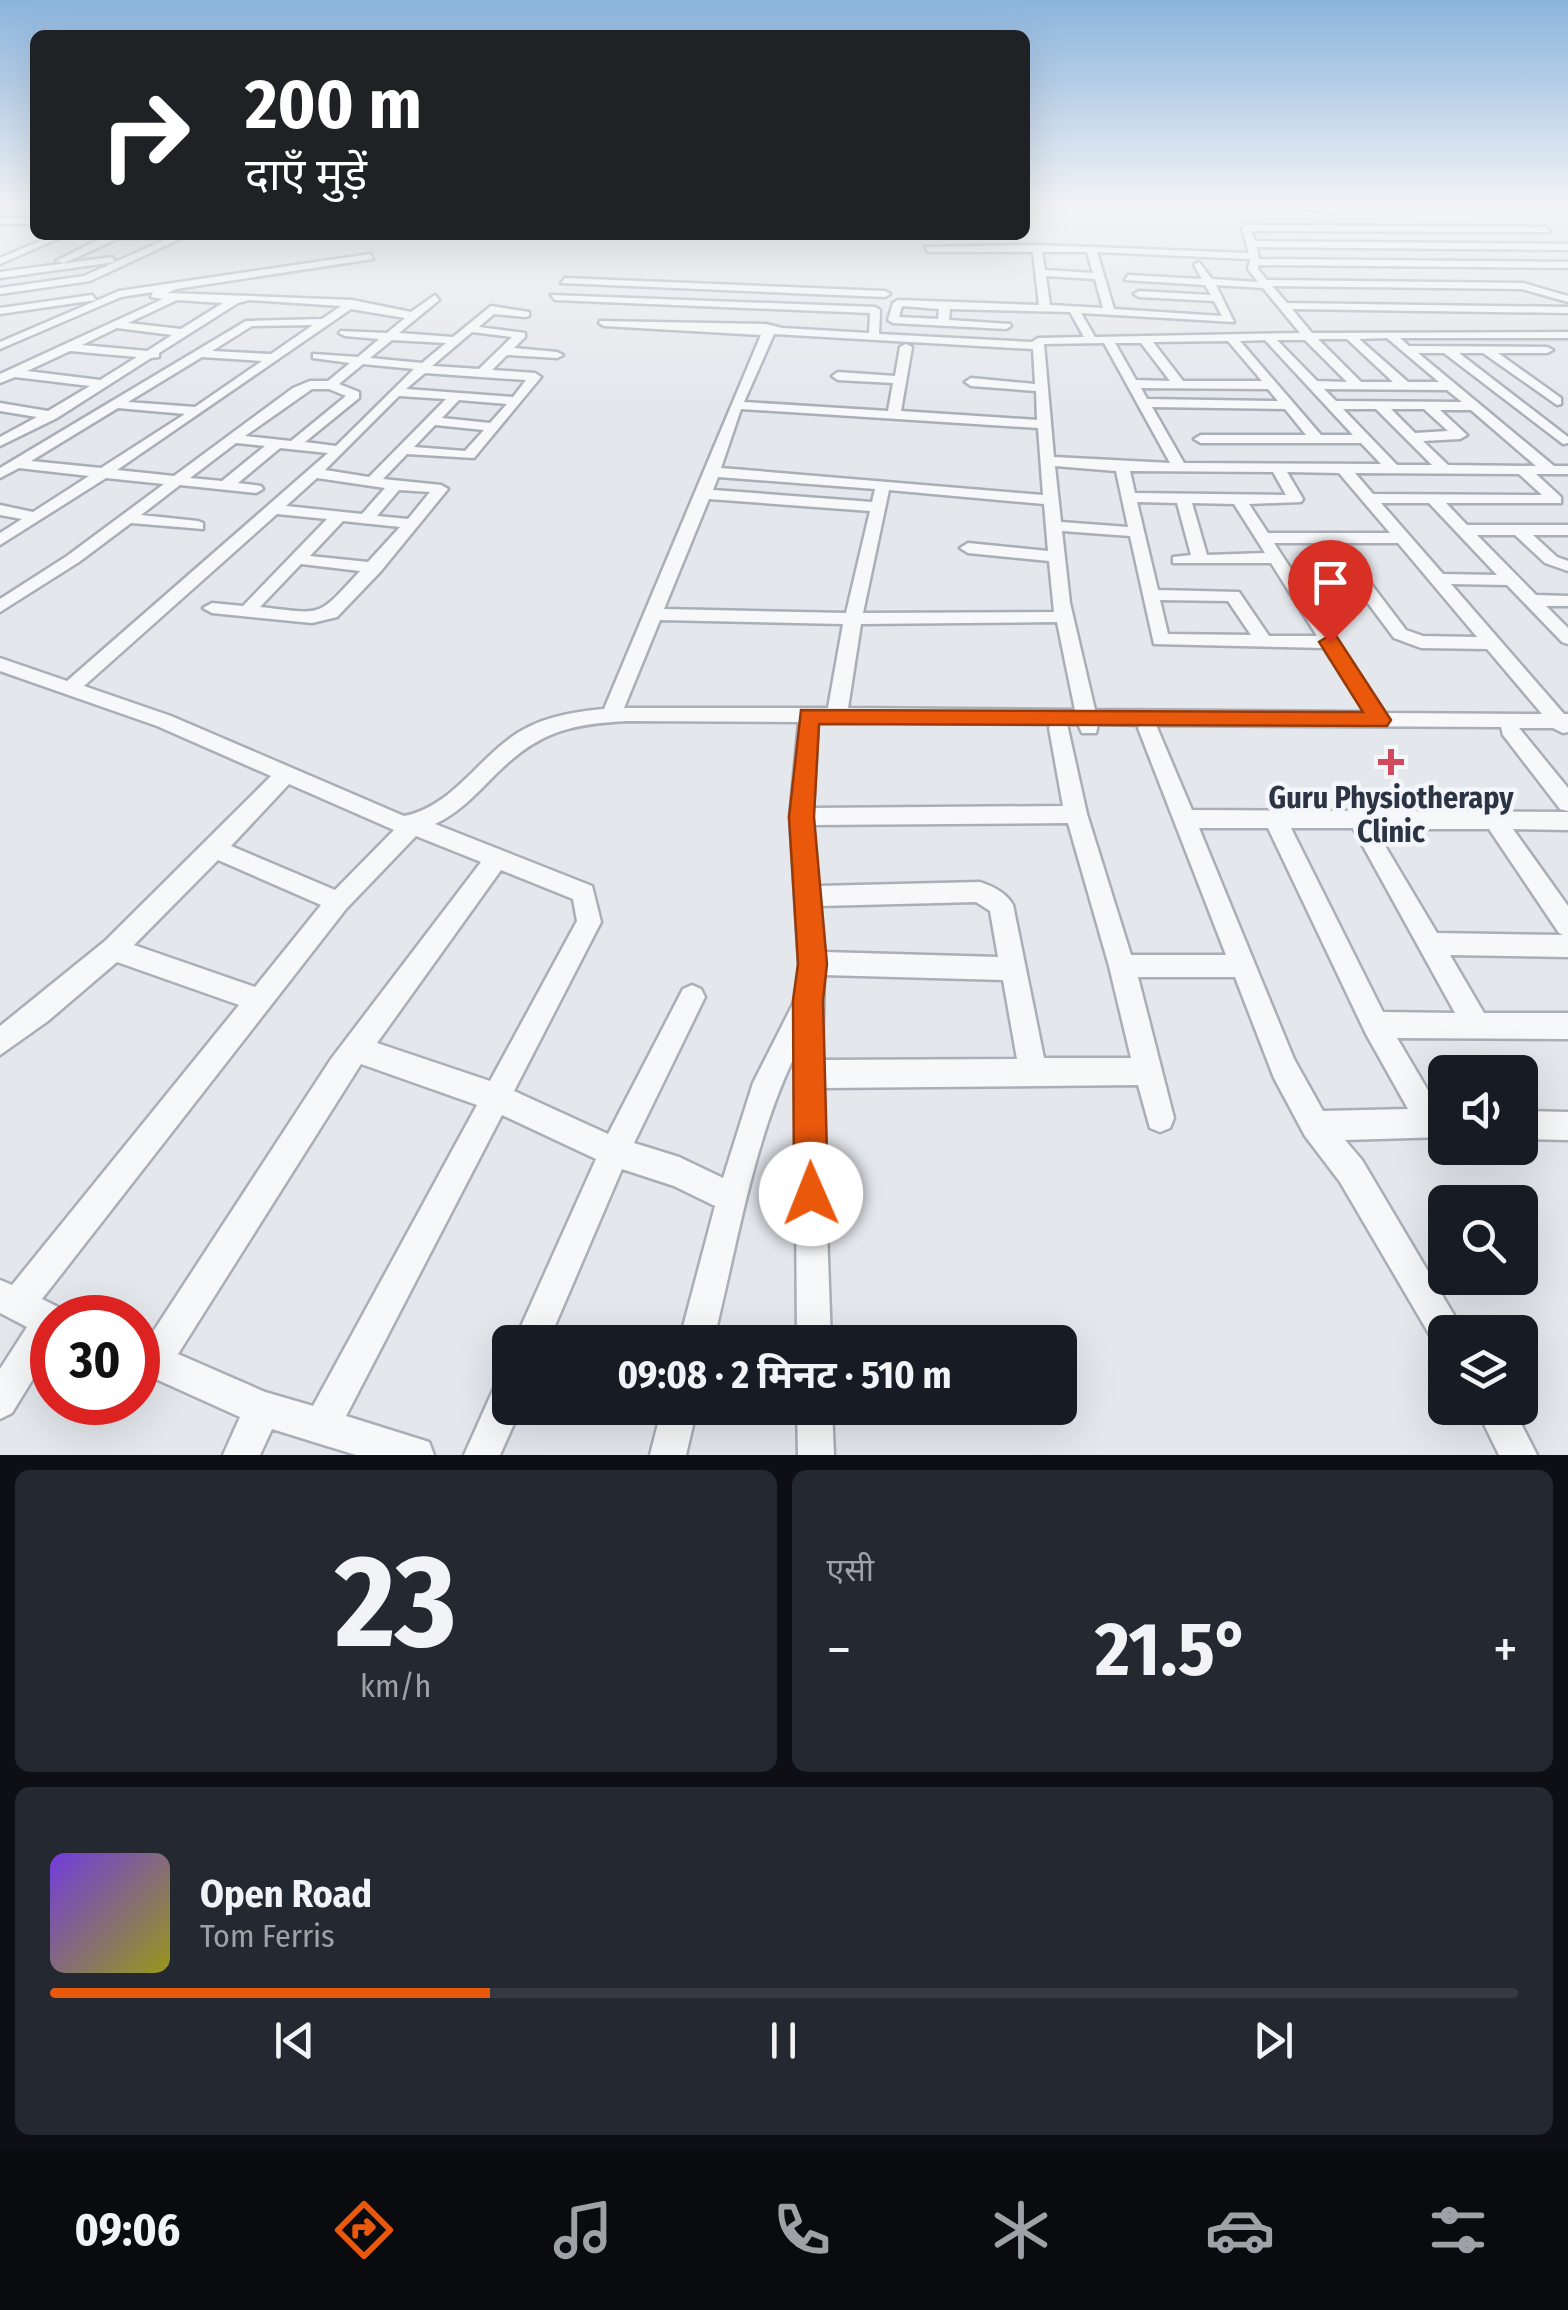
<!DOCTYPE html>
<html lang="hi">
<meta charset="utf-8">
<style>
body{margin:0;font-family:"Fira Sans Condensed","Noto Sans Devanagari",sans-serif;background:#242831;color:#f1f3f6;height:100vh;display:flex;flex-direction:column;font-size:38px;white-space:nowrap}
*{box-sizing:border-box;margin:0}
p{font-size:32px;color:#9ea1a6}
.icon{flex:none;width:55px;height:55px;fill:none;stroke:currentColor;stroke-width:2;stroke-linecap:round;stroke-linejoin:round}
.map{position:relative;height:1455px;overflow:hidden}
.sheet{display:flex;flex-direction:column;gap:15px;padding:15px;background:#0d0f14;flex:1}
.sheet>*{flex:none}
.banner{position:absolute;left:30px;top:30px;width:1000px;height:210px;border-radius:15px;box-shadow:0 10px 40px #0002;background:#202124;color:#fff;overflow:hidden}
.tools{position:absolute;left:1428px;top:1055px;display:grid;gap:20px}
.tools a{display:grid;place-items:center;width:110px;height:110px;border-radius:15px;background:#171b24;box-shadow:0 10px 40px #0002;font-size:50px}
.speed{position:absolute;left:30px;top:1295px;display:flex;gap:20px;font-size:50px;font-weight:700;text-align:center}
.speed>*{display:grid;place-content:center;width:130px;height:130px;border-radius:50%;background:#171b24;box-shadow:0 10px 40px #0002;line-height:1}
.speed .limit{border:15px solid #d22;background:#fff;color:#111}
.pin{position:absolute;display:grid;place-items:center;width:85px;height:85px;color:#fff;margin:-102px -42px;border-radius:50% 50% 50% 0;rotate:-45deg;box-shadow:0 0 10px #0007}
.pin .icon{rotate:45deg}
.me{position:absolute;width:110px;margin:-55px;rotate:359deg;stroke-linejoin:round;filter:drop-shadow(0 0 8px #0008)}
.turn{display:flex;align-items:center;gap:35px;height:210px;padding:0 50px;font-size:45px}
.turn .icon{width:130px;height:130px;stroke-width:2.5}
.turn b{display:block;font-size:70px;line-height:85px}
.big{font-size:75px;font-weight:700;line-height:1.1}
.sheet .card{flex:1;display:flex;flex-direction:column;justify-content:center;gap:15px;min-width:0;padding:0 35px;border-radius:15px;background:#242831}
.sheet .dial{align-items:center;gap:0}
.dial b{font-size:130px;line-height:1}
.song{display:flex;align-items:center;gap:30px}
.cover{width:120px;height:120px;border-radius:15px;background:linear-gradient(135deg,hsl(260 70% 55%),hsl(60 70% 35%))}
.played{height:10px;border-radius:5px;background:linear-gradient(90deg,#ea580c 30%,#363941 30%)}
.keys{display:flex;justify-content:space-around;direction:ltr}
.heat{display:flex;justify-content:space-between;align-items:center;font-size:55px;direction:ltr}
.sheet .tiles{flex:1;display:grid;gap:15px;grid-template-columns:1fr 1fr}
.card:last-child{grid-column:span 2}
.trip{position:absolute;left:492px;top:1325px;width:585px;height:100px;border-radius:15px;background:#171b24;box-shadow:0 10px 40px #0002;font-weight:700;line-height:100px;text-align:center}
.tab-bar{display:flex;height:160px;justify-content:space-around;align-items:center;background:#090b0e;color:#9ea1a6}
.tab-bar .icon{width:70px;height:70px}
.tab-bar .on{color:#ea580c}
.tab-bar b{font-size:45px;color:#f1f3f6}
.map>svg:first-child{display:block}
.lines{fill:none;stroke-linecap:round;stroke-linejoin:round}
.minor-casing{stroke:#a9aeb7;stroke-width:5}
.minor{fill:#f7f8fa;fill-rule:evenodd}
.route{fill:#ea580c;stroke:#983908;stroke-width:2.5}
.poi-dot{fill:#d1495b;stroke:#f4f6f9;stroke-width:4}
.labels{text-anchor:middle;stroke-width:9;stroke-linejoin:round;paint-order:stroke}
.poi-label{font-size:30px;font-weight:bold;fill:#2b3445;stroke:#f4f6f9}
</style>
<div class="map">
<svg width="1568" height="1455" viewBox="0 0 1568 1455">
<rect width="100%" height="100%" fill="#e4e7ec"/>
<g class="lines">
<g class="minor-casing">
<path id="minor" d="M1290,207H1338L1339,210L1335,213Z
M0,218H35V224H0Z
M1246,225L1547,227L1550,232L1251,231L1255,241L1568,244V250L1257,247L1259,259L1568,262V268L1258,265V269L1267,280L1523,283L1568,296V302L1522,289L1272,286L1287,303L1568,307V313L1292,309L1312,333L1568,332V338H1400L1409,346L1547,347L1553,350L1547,353H1498L1561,398V404L1557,405L1483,353H1459L1568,437V443L1563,444L1444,353H1418L1554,466H1568V474H1536L1561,497V503H1446L1467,525H1568V535H1533L1557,557L1568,561V571L1545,563L1515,535H1477L1536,595L1568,596V606H1546L1568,628V644L1562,642L1507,585L1451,584L1564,714H1568V732L1563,733L1553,728H1519L1568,788V811L1560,809L1503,735L1501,727L1156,725L1192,810L1568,812V830L1513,829L1568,906V957L1450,955L1484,1013H1568V1039L1397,1038L1439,1109H1445V1137L1345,1140L1362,1160L1464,1332H1445V1348L1435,1344L1340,1182L1305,1136L1274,1078L1235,977H1138L1174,1118L1170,1128L1160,1132L1150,1128L1138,1085L822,1088L831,1342H797L795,1055C752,1144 737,1247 713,1342H679L715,1206L674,1186L622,1169L548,1342H514L596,1159L502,1115L346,1416L429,1442L434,1455H356L272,1429L260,1455H223L240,1417L138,1371V1337L147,1341L331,1059L481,862L416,836L346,909L42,1299L64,1310L67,1318H52V1348L12,1413L0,1419V1369L27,1327L0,1313V1280L12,1285L239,1005L117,962L48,1021L0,1055V1026L105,941L271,776L157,726L0,671V658L67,681L328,453L280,448L238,483L261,486L263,489L256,493L180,485L141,515L198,521L203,523V529L131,523L79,562L0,612V599L67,556L164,484L106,478L0,545V533L22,519L0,515V505L33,512L89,476L19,468L0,478V468L246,321L322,319L341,306L249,300L238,303L159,353V357L151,358L57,418L0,446V437L37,417L0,411V403L48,411L90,386L15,377L0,383V374L163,299L151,297L153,292L121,297L0,349V342L119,291L370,254L373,259L176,289L167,293L352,300L411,312L435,295L439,300L399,333L453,337L491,306L529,312V316L525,317L494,314L479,327L525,333V337L514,348L557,352L563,355L557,358L507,355L492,370L535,373L541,377L474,458L407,454L383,479L441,485L448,489L381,571L337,617L312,623L212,613L203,608L212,603L243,606L327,519L277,514L84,686L171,716L404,816C448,808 475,764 509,739C536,718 571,712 604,709L761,335L604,326L599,323L600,321L766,324L782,328L869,333L870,313L555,300L551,295L875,307L880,310L879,334L1032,342L1038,338L1084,337L1070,312L950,309L949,320L1010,324L1011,326L1006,329L893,323L888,320L893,303L898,300L1039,305L1033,252H928L925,247L1037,245L1249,253L1242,228ZM1042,252H1087L1093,273L1045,270ZM1097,252L1250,259L1248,269L1258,282L1212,279L1199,262L1194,265L1202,279L1128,275L1125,280L1205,285L1211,295L1139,291L1134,294L1139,297L1214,301L1222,316L1114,309ZM1046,276L1095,279L1103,308L1050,305ZM1216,285L1263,288L1300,333L1095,337L1081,313L1234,322ZM177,300L223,303L181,329L128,323ZM902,306L939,309L938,319L899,317ZM351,309L405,318L387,333L341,331L339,333L345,336L379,339L358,357L313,354V358L350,363L328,381H310L293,388L174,476L117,470ZM313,325L271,354L212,351L252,326ZM117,328L172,335L147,351L82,345ZM472,332L512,337L479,369L432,366ZM774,334L1033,349L1035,384L971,378L965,382L971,386L1036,391L1037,420L901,411L912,347L906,344L900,347L895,376L838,372L832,376L838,380L893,383L888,411L744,402ZM1387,338L1439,382H1408L1359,339ZM1318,339H1347L1393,382H1361ZM392,340L446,343L422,363L370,358ZM1265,340L1353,435H1321L1240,341ZM1277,340H1305L1347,382L1317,381ZM1228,341L1262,381H1183L1153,342ZM1104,343L1170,463L1054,457L1044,344ZM1115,343H1141L1170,381L1136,380ZM70,351L137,357L100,380L27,371ZM202,357L262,361L195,407L128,402ZM363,364L414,369L336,446L305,442L359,398V392L339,384ZM425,373L526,380L513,397L406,389ZM1141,388L1268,389L1278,401L1147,399ZM312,389H329L346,396L291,441L245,436ZM1324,389L1447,390L1462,402L1336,401ZM399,396L446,399L369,477L325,470ZM459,400L507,404L490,423L442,418ZM1152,407L1285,409L1306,435H1201L1194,439L1201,443H1361L1381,464L1184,463ZM118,408L185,414L101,468L31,461ZM741,409L1038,428L1043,495L721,468ZM1343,409H1376L1432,465H1397ZM1391,409H1424L1448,431L1415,433ZM1440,410H1471L1536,466L1448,465L1423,441L1460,439L1467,435ZM435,425L484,430L465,451L414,447ZM236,443L265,446L222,481L190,478ZM1055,466L1116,471L1128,527L1061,522ZM1130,471L1273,472L1286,495L1135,493ZM1287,472L1339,473L1390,533H1268L1249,504L1301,502L1303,499ZM1355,473L1519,474L1542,495L1373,494ZM718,477L875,489L872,502L713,490ZM317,478L385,488L362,514L286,506ZM399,490L430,492L408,519L377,516ZM889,490L1044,504L1048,551L968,543L960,548L968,553L1049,561L1054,612L863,613ZM709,499L870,511L846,613L664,609ZM1137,502L1177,503L1191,555L1173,557V563H1271L1317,636H1269L1239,592L1158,590ZM1192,503L1234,504L1265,553L1207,555ZM1381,503H1429L1497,575L1443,574ZM343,521L400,527L368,562L310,556ZM1062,531L1130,536L1154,644L1324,648L1365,712L1095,710L1070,603ZM1274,543H1323L1394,638L1421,648L1487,649L1542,714L1385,713ZM1340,543H1398L1477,637L1423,636L1406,630ZM301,564L360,571C316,619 324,614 260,607ZM1160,600L1228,601L1251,635L1168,634ZM660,620L843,624L828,708H624ZM1057,622L1075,710L848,708L861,624ZM628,721L799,722L790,817L799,963L798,994L753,1083L723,1178L679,1157L634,1143L705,997L701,989L692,985L683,989L608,1134L514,1091L601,922L592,886L435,824C459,813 477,793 495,775C538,732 569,724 628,721ZM818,722L1051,724L1049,728L1063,806L813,808ZM1067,724H1078L1082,733H1096L1098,724L1140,725L1138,728L1226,955H1131L1087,814ZM289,784L394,830L335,890L231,846ZM1068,823L1109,966L1131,1058H1044L1013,905C1007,893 992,886 980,882L818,886L813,825ZM1199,828H1268L1366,1034L1408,1109L1323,1111L1294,1059ZM1291,828H1353L1455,1013L1383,1012ZM1375,829H1489L1559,933L1563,935L1437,933ZM218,860L321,905L255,987L134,945ZM501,870L573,899L577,921L490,1081L377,1043ZM976,902L990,911L998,957L824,952L820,906ZM824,975L1003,980L1017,1059L822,1060ZM361,1064L477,1105L313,1406L265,1392L178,1354Z
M54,235H66L0,264V258Z
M108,235L186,236L90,281L0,294V288L84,276L169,238H119L64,263L56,261Z
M112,257L115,262L0,278V272Z
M565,278L885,291L890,294L885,297L561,283Z
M92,295L96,300L0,314V308Z
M1520,1111L1568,1112V1140L1520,1139Z
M510,1374V1408H521L500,1455H464L498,1379Z
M662,1408H697L686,1455H650Z
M797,1408H832L834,1455H798Z
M1476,1408H1513L1537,1455H1499Z"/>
</g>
<use href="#minor" class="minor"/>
</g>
<linearGradient id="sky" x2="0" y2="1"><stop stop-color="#8bb4dd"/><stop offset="0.5" stop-color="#f3f4f6"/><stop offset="1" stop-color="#f3f4f6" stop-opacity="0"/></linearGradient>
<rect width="1568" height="410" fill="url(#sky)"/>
<path class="route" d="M1330,635L1337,637L1387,714L1391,720L1387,726L819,724L814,817L827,964L823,1000L828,1194L823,1207L811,1212L799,1207L794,1194L793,1000L798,964L789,817L801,710L1363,712L1319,642Z"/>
<path class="poi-dot" d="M1386 747h10v10h10v10h-10v10h-10v-10h-10v-10h10z"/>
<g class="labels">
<g class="poi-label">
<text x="1391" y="808">Guru Physiotherapy<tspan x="1391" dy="34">Clinic</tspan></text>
</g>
</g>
</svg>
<div class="tools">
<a><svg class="icon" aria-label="sound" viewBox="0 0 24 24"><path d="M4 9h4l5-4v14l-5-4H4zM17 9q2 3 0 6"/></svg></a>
<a><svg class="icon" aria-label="search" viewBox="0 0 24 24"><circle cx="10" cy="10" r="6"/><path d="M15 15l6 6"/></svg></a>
<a><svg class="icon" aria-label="layers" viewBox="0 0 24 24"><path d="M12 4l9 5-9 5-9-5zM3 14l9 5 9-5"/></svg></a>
</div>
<div class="speed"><div class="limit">30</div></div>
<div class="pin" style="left:1330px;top:642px;background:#d93025"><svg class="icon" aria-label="arrive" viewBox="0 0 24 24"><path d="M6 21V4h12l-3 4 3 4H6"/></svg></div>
<svg class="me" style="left:811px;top:1194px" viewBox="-20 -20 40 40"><circle r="19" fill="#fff"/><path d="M0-13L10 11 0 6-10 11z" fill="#ea580c"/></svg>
<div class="trip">09:08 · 2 मिनट · 510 m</div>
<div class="banner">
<div class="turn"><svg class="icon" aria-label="right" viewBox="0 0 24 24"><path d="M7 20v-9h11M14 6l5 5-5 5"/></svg><div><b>200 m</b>दाएँ मुड़ें</div></div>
</div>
</div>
<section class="sheet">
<div class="tiles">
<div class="card dial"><b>23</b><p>km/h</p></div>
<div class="card"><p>एसी</p>
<div class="heat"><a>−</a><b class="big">21.5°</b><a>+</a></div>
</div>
<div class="card">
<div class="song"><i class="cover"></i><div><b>Open Road</b><p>Tom Ferris</p></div></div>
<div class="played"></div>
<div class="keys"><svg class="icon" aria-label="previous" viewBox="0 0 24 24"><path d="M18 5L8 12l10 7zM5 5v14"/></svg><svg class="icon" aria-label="pause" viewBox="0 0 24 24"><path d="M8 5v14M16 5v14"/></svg><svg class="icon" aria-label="next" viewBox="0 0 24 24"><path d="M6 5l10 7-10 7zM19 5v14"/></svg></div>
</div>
</div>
</section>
<nav class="tab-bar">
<b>09:06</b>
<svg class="icon on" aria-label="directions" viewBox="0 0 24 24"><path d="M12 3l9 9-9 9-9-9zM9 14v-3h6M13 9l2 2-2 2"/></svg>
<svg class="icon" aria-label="music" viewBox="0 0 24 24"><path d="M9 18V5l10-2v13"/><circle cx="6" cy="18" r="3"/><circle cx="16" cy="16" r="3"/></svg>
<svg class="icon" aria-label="phone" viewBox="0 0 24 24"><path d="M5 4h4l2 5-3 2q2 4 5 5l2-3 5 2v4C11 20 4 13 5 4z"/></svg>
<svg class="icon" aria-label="climate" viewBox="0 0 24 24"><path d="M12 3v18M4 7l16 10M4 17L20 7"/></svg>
<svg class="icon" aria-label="car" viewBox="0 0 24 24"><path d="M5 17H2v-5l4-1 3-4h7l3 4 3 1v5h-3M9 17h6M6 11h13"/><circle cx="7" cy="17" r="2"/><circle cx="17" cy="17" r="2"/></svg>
<svg class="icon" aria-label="filters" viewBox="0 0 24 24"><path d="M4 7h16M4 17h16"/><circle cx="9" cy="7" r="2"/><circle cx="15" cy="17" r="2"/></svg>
</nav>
